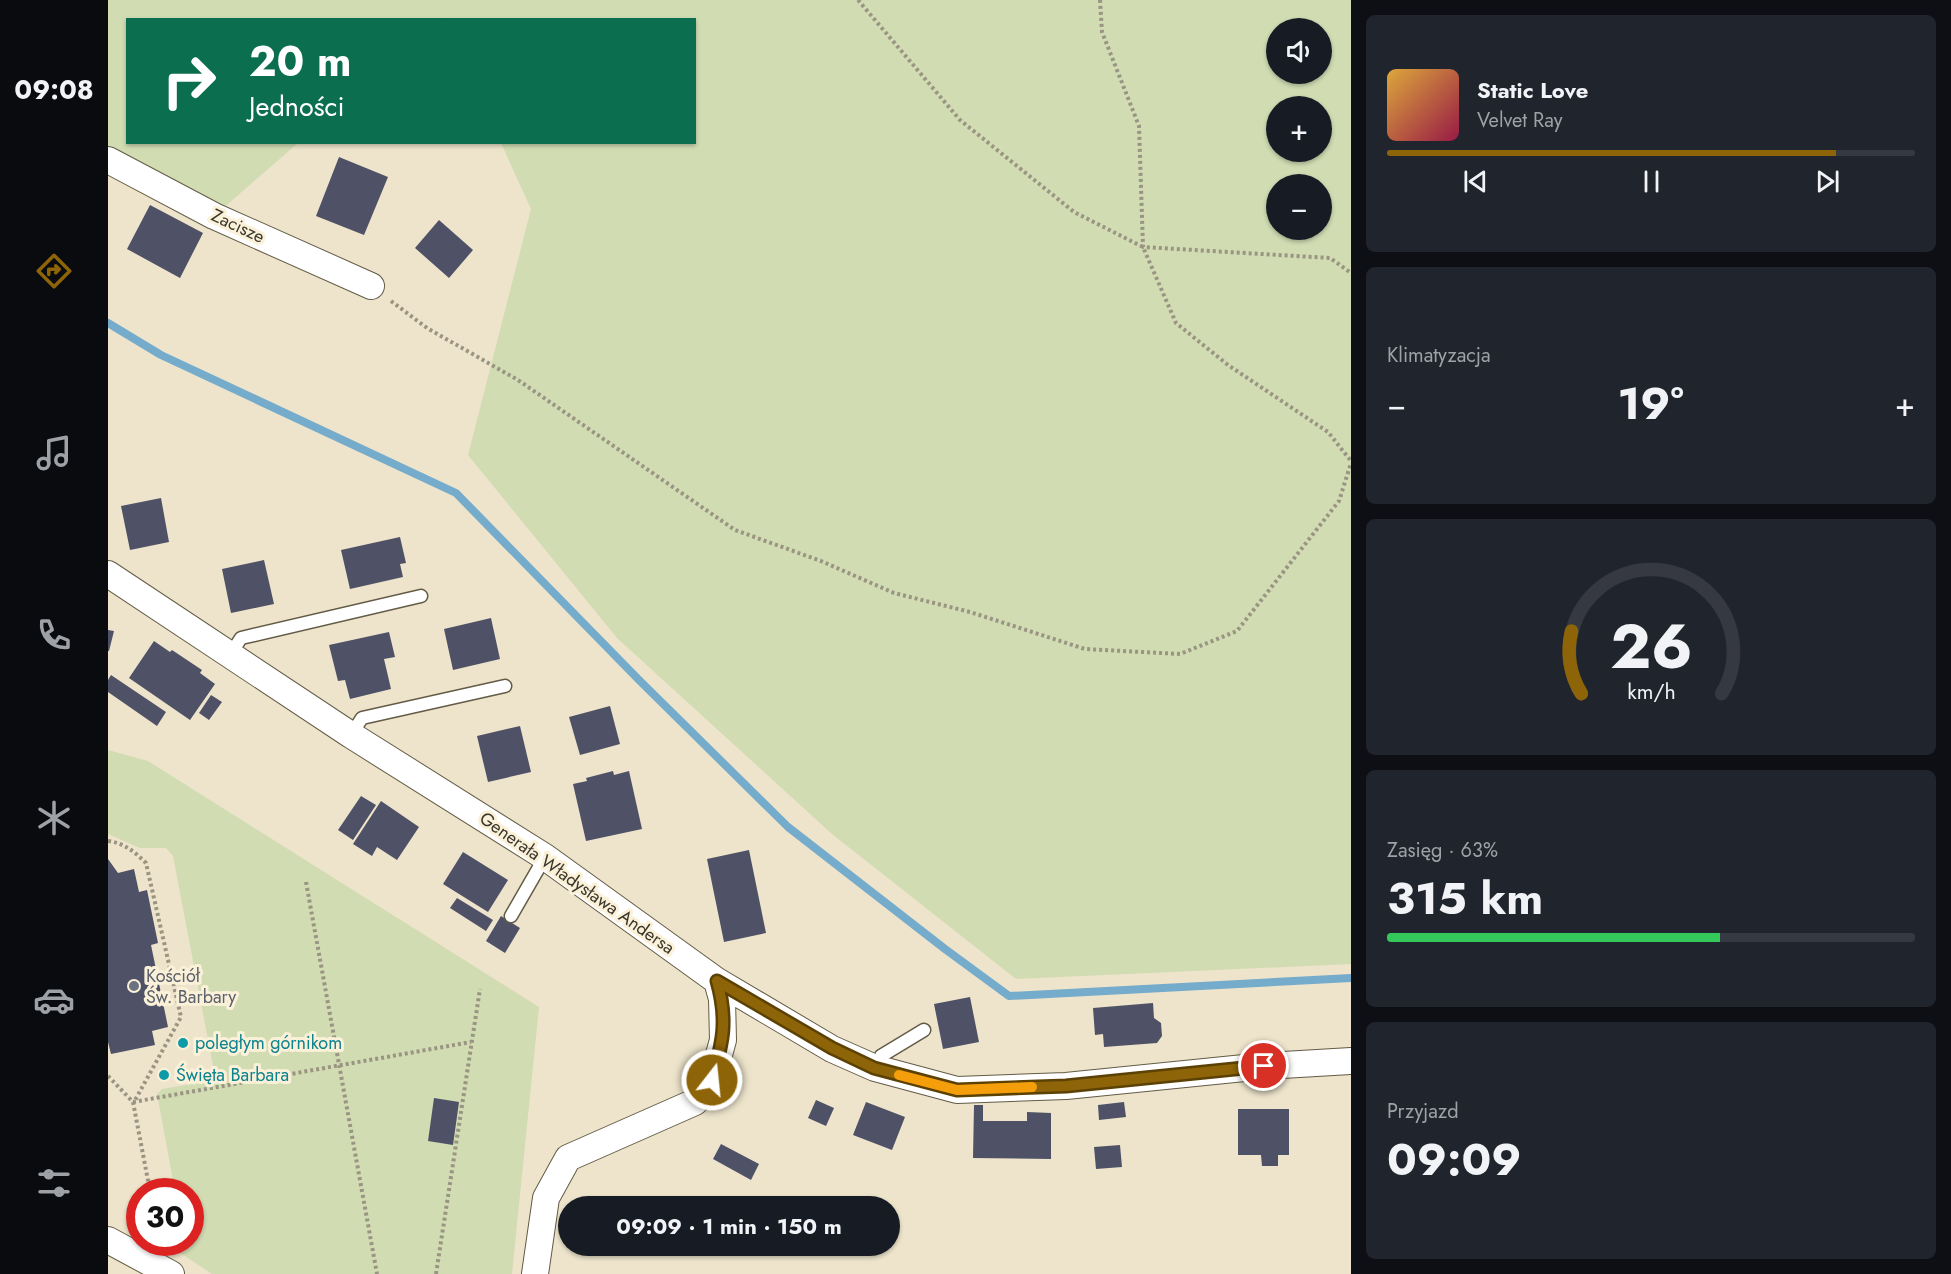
<!DOCTYPE html>
<html lang="pl">
<meta charset="utf-8">
<style>
body{margin:0;font-family:Jost,sans-serif;background:#20242c;color:#f1f3f6;height:100vh;display:flex;flex-direction:column;font-size:22px;white-space:nowrap}
*{box-sizing:border-box;margin:0}
p{font-size:20px;color:#9ea1a6}
.icon{flex:none;width:33px;height:33px;fill:none;stroke:currentColor;stroke-width:2;stroke-linecap:round;stroke-linejoin:round}
.map{position:relative;flex:1;overflow:hidden}
.sheet{display:flex;flex-direction:column;gap:15px;padding:15px;background:#0d0f14;width:600px}
.sheet>*{flex:none}
.top-card{position:absolute;left:18px;top:18px;width:570px;height:126px;border-radius:0px;box-shadow:0 2px 4px #0004;background:#0b6e4f;color:#fff;overflow:hidden}
.controls{position:absolute;left:1158px;top:18px;display:grid;gap:12px}
.controls a{display:grid;place-items:center;width:66px;height:66px;border-radius:50%;background:#171b24;box-shadow:0 2px 4px #0004;font-size:30px}
.speed{position:absolute;left:18px;top:1178px;display:flex;gap:12px;font-size:30px;font-weight:700;text-align:center}
.speed>*{display:grid;place-content:center;width:78px;height:78px;border-radius:50%;background:#171b24;box-shadow:0 2px 4px #0004;line-height:1}
.speed .limit{border:9px solid #d22;background:#fff;color:#111}
.pin{position:absolute;display:grid;place-items:center;width:51px;height:51px;color:#fff;margin:-26px;border:3px solid #fff;border-radius:50%;box-shadow:0 2px 6px #0007}
.me{position:absolute;width:66px;margin:-33px;rotate:16deg;stroke-linejoin:round;filter:drop-shadow(0 0 4px #0008)}
.turn{display:flex;align-items:center;gap:21px;height:126px;padding:0 24px;font-size:27px}
.turn .icon{width:78px;height:78px;stroke-width:2.5}
.turn b{display:block;font-size:42px;line-height:51px}
.big{font-size:45px;font-weight:700;line-height:1.1}
.sheet .widget{flex:1;display:flex;flex-direction:column;justify-content:center;gap:9px;min-width:0;padding:0 21px;border-radius:9px;background:#20242c}
.sheet .dial{align-items:center;gap:0}
.dial svg{height:156px;overflow:visible;fill:none;stroke:#363941;stroke-width:7;stroke-linecap:round;text-anchor:middle}
.dial text{fill:#f1f3f6;stroke:none}
.song{display:flex;align-items:center;gap:18px}
.cover{width:72px;height:72px;border-radius:9px;background:linear-gradient(135deg,hsl(40 70% 55%),hsl(340 70% 35%))}
.played{height:6px;border-radius:3px;background:linear-gradient(90deg,#8d6407 85%,#363941 85%)}
.keys{display:flex;justify-content:space-around;direction:ltr}
.heat{display:flex;justify-content:space-between;align-items:center;font-size:33px;direction:ltr}
.charge{height:9px;border-radius:4px;background:linear-gradient(90deg,#34c759 63%,#363941 0)}
.trip{position:absolute;left:450px;top:1196px;width:342px;height:60px;border-radius:30px;background:#171b24;box-shadow:0 2px 4px #0004;font-weight:700;line-height:60px;text-align:center}
main{display:flex;flex:1;min-height:0}
.menu{display:flex;flex-direction:column;width:108px;justify-content:space-around;align-items:center;background:#090b0e;color:#9ea1a6}
.menu .icon{width:42px;height:42px}
.menu .active{color:#8d6407}
.menu b{font-size:27px;color:#f1f3f6}
.map>svg:first-child{display:block}
.green{fill:#d1dcb3;fill-rule:evenodd}
.lines{fill:none;stroke-linecap:round;stroke-linejoin:round}
.stream{stroke:#75abcb;stroke-width:8}
.building{fill:#4f5166}
.service-casing{stroke:#635b46;stroke-width:15}
.minor-casing{stroke:#635b46;stroke-width:28}
.path{stroke:#9a9482;stroke-width:4;stroke-dasharray:3 3;stroke-linecap:butt}
.service{stroke:#fff;stroke-width:12}
.minor{stroke:#fff;stroke-width:26}
.route-casing{stroke:#5c4105;stroke-width:15}
.route{stroke:#8d6407;stroke-width:10}
.slow{stroke:#f59e0b;stroke-width:10}
.worship-dot{fill:#6b7280;stroke:#fbf1d8;stroke-width:2}
.culture-dot{fill:#0f9aa8;stroke:#fbf1d8;stroke-width:2}
.labels{text-anchor:middle;stroke-width:6;stroke-linejoin:round;paint-order:stroke}
.street-label{font-size:18px;fill:#3b372d;stroke:#fbf1d8}
.worship-label{font-size:18px;fill:#5b616d;stroke:#fbf1d8;text-anchor:start}
.culture-label{font-size:18px;fill:#0d838f;stroke:#fbf1d8;text-anchor:start}
</style>
<main>
<nav class="menu">
<b>09:08</b>
<svg class="icon active" aria-label="directions" viewBox="0 0 24 24"><path d="M12 3l9 9-9 9-9-9zM9 14v-3h6M13 9l2 2-2 2"/></svg>
<svg class="icon" aria-label="music" viewBox="0 0 24 24"><path d="M9 18V5l10-2v13"/><circle cx="6" cy="18" r="3"/><circle cx="16" cy="16" r="3"/></svg>
<svg class="icon" aria-label="phone" viewBox="0 0 24 24"><path d="M5 4h4l2 5-3 2q2 4 5 5l2-3 5 2v4C11 20 4 13 5 4z"/></svg>
<svg class="icon" aria-label="climate" viewBox="0 0 24 24"><path d="M12 3v18M4 7l16 10M4 17L20 7"/></svg>
<svg class="icon" aria-label="car" viewBox="0 0 24 24"><path d="M5 17H2v-5l4-1 3-4h7l3 4 3 1v5h-3M9 17h6M6 11h13"/><circle cx="7" cy="17" r="2"/><circle cx="17" cy="17" r="2"/></svg>
<svg class="icon" aria-label="filters" viewBox="0 0 24 24"><path d="M4 7h16M4 17h16"/><circle cx="9" cy="7" r="2"/><circle cx="15" cy="17" r="2"/></svg>
</nav>
<div class="map">
<svg width="1243" height="1274" viewBox="0 0 1243 1274">
<rect width="100%" height="100%" fill="#ede4cb"/>
<path class="green" d="M0,0H1243V964L908,979L724,834L509,638L360,455L423,209L393,143L586,142V20H337L335,17L332,20H20V142L190,143L106,216L0,164ZM1168,28H1214V74H1168ZM1168,106H1214V152H1168ZM1168,184H1214V230H1168Z
M0,750L40,761L431,1007L404,1274H104L71,1252L69,1242H82V1191H67L49,1094L54,1089L95,1082L106,1071L65,856L58,848H32L0,834Z"/>
<g class="lines">
<path class="stream" d="M0,323L53,355L348,493L532,681L680,827L837,949L901,996L1243,978"/>
</g>
<path class="building" d="M231,157L280,177L256,235L208,216Z
M42,205L95,233L72,278L19,249Z
M331,220L365,250L341,278L307,248Z
M53,498L61,542L22,550L13,506Z
M292,537L298,563L292,564L295,577L242,589L233,550Z
M156,560L166,604L123,613L114,569Z
M383,618L392,659L345,670L336,629Z
M0,630L6,631L1,651H0Z
M281,632L287,657L276,659L283,689L242,699L237,680L230,681L221,645Z
M46,641L62,652L64,650L94,670L92,673L107,684L82,720L21,678Z
M3,675L58,712L49,726L0,692V680Z
M103,695L114,702L101,720L91,713Z
M502,706L512,744L472,755L461,717Z
M412,726L423,772L380,782L369,736Z
M505,771L506,775L521,771L534,829L478,841L465,784L479,781L478,778Z
M253,796L268,805L245,840L230,830Z
M273,801L311,827L289,860L269,847L264,856L245,844Z
M641,850L658,933L616,942L599,859Z
M355,852L400,880L380,912L335,884Z
M0,859L10,873L26,869L31,892L39,890L50,943L43,945L60,1027L44,1031L47,1045L3,1054L0,1042Z
M349,898L385,920L378,931L342,908Z
M393,916L412,928L397,953L378,941Z
M862,997L871,1042L835,1049L826,1004Z
M1045,1003L1046,1018L1053,1023L1054,1036L1049,1043L996,1047L995,1034L987,1035L985,1008Z
M326,1098L351,1102L345,1145L320,1141Z
M708,1100L726,1108L718,1126L700,1118Z
M758,1102L797,1117L784,1150L745,1135Z
M1016,1102L1018,1117L991,1120L990,1105Z
M866,1105H875V1121H919V1112L943,1113V1159L865,1158Z
M1130,1109H1181V1155H1170V1166H1154L1153,1155H1130Z
M613,1144L651,1164L643,1180L605,1159Z
M1012,1145L1014,1167L988,1169L986,1147Z"/>
<g class="lines">
<g class="service-casing">
<path id="service" d="M122,655L133,638L313,596
M243,735L254,718L397,686
M403,916L437,857
M767,1068L773,1056L816,1030"/>
</g>
<g class="minor-casing">
<path id="minor" d="M0,160L106,216L263,286
M0,574L243,735L437,857L609,981L724,1049L767,1068L849,1090L958,1086L1156,1066L1243,1061
M0,1240L63,1274
M427,1274L438,1198L460,1158L587,1102L604,1080L615,1040L614,999L609,981"/>
</g>
<path class="path" d="M750,0L852,120L966,212L1035,247L1068,323L1120,365L1220,432L1243,461
M992,0L994,32L1031,126L1035,247L1222,258L1243,273
M283,301L319,328L410,380L627,530L713,561L786,593L862,612L977,649L1072,654L1129,631L1231,501L1243,463
M0,841C16,843 27,852 38,863L73,1017L26,1102
M198,882L269,1274
M0,1076L25,1102L42,1191
M25,1102L363,1042
M328,1274L372,989"/>
<use href="#service" class="service"/>
<use href="#minor" class="minor"/>
</g>
<g class="lines">
<g class="route-casing">
<path id="route" d="M604,1080C615,1042 620,1020 609,981L724,1048L766,1068L849,1090L958,1086L1156,1066"/>
</g>
<use href="#route" class="route"/>
<path class="slow" d="M791,1075L849,1090L924,1087"/>
</g>
<circle class="worship-dot" cx="26" cy="986" r="6"/>
<g class="culture-dot">
<circle cx="75" cy="1043" r="6"/>
<circle cx="56" cy="1075" r="6"/>
</g>
<g class="labels">
<g class="street-label">
<text transform="translate(130 226) rotate(25)" y="6">Zacisze</text>
<text transform="translate(469 883) rotate(35)" y="6">Generała Władysława Andersa</text>
</g>
<g class="worship-label">
<text x="38" y="982">Kościół<tspan x="38" dy="21">Św. Barbary</tspan></text>
</g>
<g class="culture-label">
<text x="87" y="1049">poległym górnikom</text>
<text x="68" y="1081">Święta Barbara</text>
</g>
</g>
</svg>
<div class="controls">
<a><svg class="icon" aria-label="sound" viewBox="0 0 24 24"><path d="M4 9h4l5-4v14l-5-4H4zM17 9q2 3 0 6"/></svg></a>
<a>+</a>
<a>−</a>
</div>
<div class="speed"><div class="limit">30</div></div>
<div class="pin" style="left:1156px;top:1066px;background:#d93025"><svg class="icon" aria-label="arrive" viewBox="0 0 24 24"><path d="M6 21V4h12l-3 4 3 4H6"/></svg></div>
<svg class="me" style="left:604px;top:1080px" viewBox="-20 -20 40 40"><circle r="17" fill="#8d6407" stroke="#fff" stroke-width="3"/><path d="M0-11L8 9 0 5-8 9z" fill="#fff"/></svg>
<div class="trip">09:09 · 1 min · 150 m</div>
<div class="top-card">
<div class="turn"><svg class="icon" aria-label="right" viewBox="0 0 24 24"><path d="M7 20v-9h11M14 6l5 5-5 5"/></svg><div><b>20 m</b>Jedności</div></div>
</div>
</div>
<section class="sheet">
<div class="widget">
<div class="song"><i class="cover"></i><div><b>Static Love</b><p>Velvet Ray</p></div></div>
<div class="played"></div>
<div class="keys"><svg class="icon" aria-label="previous" viewBox="0 0 24 24"><path d="M18 5L8 12l10 7zM5 5v14"/></svg><svg class="icon" aria-label="pause" viewBox="0 0 24 24"><path d="M8 5v14M16 5v14"/></svg><svg class="icon" aria-label="next" viewBox="0 0 24 24"><path d="M6 5l10 7-10 7zM19 5v14"/></svg></div>
</div>
<div class="widget"><p>Klimatyzacja</p>
<div class="heat"><a>−</a><b class="big">19°</b><a>+</a></div>
</div>
<div class="widget dial"><svg viewBox="0 0 100 80">
<path d="M14 69A42 42 0 1 1 86 69"/>
<path d="M14 69A42 42 0 0 1 9 37" stroke="#8d6407"/>
<text x="50" y="56" font-size="32" font-weight="700">26</text>
<text x="50" y="72" font-size="11">km/h</text>
</svg></div>
<div class="widget"><p>Zasięg · 63%</p><b class="big">315 km</b><div class="charge"></div></div>
<div class="widget"><p>Przyjazd</p><b class="big">09:09</b></div>
</section>
</main>
